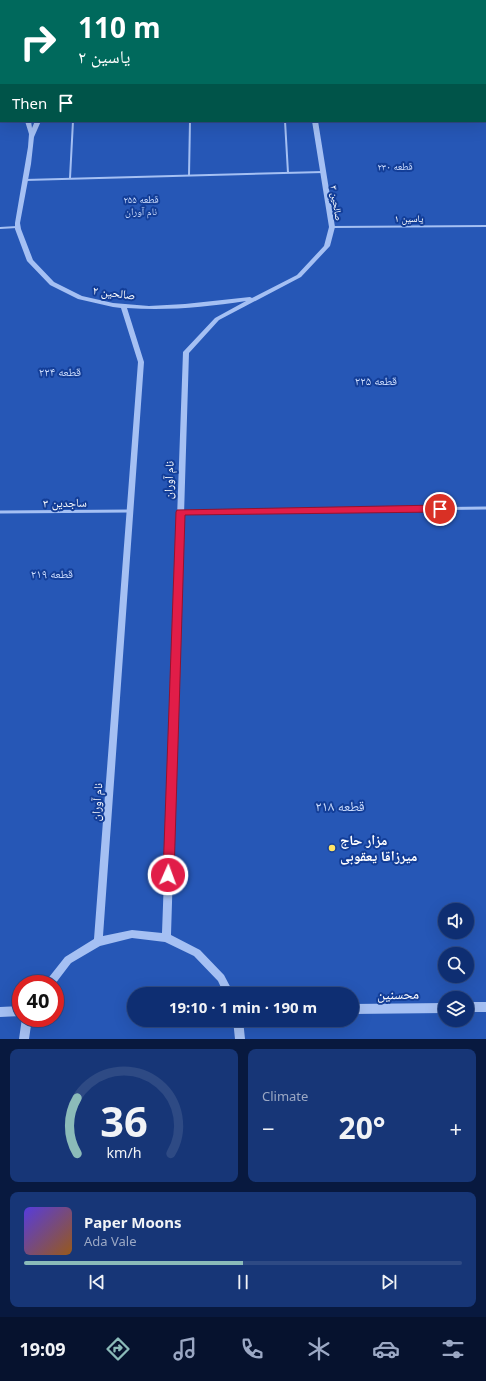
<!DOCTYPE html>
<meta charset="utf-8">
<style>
body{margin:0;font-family:"Noto Sans","Noto Naskh Arabic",sans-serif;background:#173677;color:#f1f3f6;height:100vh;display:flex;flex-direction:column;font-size:15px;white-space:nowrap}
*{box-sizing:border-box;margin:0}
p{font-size:13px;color:#9ba8c4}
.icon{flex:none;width:22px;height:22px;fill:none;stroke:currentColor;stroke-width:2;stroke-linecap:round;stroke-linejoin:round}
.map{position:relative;height:1039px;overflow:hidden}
.drawer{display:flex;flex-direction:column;gap:10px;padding:10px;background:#08193f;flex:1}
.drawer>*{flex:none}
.guide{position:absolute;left:0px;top:0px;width:486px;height:122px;box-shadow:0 4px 16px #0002,0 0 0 1px #2e4a84;background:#00695c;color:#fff;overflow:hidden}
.fabs{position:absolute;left:438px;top:903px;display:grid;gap:8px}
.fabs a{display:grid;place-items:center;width:36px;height:36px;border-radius:50%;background:#0e2e72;box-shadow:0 4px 16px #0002,0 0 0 1px #2e4a84;font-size:20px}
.speed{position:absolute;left:12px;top:975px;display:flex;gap:8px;font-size:20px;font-weight:700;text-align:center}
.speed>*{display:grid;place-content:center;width:52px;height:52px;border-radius:50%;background:#0e2e72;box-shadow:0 4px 16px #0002,0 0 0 1px #2e4a84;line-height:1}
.speed .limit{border:6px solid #d22;background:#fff;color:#111}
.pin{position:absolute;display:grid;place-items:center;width:34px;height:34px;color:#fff;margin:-17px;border:2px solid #fff;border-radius:50%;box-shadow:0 1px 4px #0007}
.me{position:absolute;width:44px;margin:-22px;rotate:2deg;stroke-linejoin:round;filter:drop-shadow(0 0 3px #0008)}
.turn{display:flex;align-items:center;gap:14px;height:84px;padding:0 12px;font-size:18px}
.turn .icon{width:52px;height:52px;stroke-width:2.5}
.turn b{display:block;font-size:28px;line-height:34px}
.then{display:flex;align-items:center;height:38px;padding:0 12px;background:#0003;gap:8px;font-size:15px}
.big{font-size:30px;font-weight:700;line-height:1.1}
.drawer .card{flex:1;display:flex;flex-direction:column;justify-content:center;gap:6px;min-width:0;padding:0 14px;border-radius:8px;background:#173677}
.drawer .dial{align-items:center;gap:0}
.dial svg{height:104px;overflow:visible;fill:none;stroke:#2e4a84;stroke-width:7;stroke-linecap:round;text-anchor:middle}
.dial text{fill:#f1f3f6;stroke:none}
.song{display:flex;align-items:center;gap:12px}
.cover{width:48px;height:48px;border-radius:6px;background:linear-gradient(135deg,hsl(250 70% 55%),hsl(30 70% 35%))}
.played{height:4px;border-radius:2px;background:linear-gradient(90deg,#8bbbb9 50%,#2e4a84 50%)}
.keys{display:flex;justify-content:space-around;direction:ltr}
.heat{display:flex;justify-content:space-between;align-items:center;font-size:22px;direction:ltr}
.drawer .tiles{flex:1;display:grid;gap:10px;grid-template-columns:1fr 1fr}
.card:last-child{grid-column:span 2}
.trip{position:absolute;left:127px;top:987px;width:232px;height:40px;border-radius:20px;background:#0e2e72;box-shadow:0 4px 16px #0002,0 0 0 1px #2e4a84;font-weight:700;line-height:40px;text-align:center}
.tab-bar{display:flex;height:64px;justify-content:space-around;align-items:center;background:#06122e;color:#9ba8c4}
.tab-bar .icon{width:28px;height:28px}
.tab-bar .on{color:#8bbbb9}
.tab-bar b{font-size:18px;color:#f1f3f6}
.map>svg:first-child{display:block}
.green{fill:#2657b6;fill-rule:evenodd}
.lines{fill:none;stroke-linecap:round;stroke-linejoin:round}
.service-far1{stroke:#a5c0f3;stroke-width:2}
.service{stroke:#a5c0f3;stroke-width:3}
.tertiary{fill:#a5c0f3;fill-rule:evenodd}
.wall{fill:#3459a4}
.building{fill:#3d68bf;stroke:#2b4986}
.route{fill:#e11d48;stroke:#92132f}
.poi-dot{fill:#ffe467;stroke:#133e98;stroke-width:1.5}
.labels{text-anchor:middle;stroke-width:4;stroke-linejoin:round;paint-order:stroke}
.far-park-label{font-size:10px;fill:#cdddfd;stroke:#133e98}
.far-street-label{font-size:10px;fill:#fff;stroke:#133e98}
.street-label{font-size:12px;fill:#fff;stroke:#133e98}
.park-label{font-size:12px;fill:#cdddfd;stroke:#133e98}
.near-park-label{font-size:14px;fill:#cdddfd;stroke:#133e98}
.near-poi-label{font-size:14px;font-weight:bold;fill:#fff;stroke:#133e98;text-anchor:start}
.near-street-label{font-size:14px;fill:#fff;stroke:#133e98}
</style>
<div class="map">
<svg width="486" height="1039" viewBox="0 0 486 1039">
<rect width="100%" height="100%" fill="#133e98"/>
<path class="green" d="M0,0H486V1039H0ZM1,1H485V121H1ZM445,910H467V932H445ZM445,954H467V976H445ZM21,984H55V1018H21ZM134,994H352V1020H134ZM445,998H467V1020H445Z"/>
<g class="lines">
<path class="service-far1" d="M285,121L288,173
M189,175L190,121
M70,178L73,121
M25,180L323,172
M332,227L486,226
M0,228L17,227"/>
<path class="service" d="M0,512L130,511
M180,512L486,508"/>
<path class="tertiary" d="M180,0H194L193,1H179Z
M485,13H486V15H485Z
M0,17H1V19H0Z
M485,25H486V27H485Z
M0,59H1V61H0Z
M0,71H1V74H0Z
M25,121H31L32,128L35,121H41L34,137L31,164L20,223L21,229L33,260L54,282L82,296L113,303L149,306L185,304L250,297L252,298L297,275L324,246L329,227L312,121H318L335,227L330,246L301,277L219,320L189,353L171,935L200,950L224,975L234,994H224L218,981L194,956L165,942L132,938L100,946L71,963L55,984H44L46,981L65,957L94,939L138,362L121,308L113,307L78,299L50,285L27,261L15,229V223L28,147L29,134ZM246,301L215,318L183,352L162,933L132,930L103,936L144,362L127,308C167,311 206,307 246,301Z
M467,1002H486V1012H467Z
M445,1003V1013L352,1014V1004Z
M21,1006V1016L0,1017V1007Z
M22,1018H32L29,1039H19Z
M233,1020H243L245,1039H235Z"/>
</g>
<path class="wall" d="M195,0H486V5H485V1H184Z
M0,18H1V51H0Z"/>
<path class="building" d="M195,0H400L389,1H184Z
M0,18H1V37H0Z"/>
<path class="route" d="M440,505L445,509L440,512L185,515L174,875L172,879L168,880L164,879L163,875L176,512L177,510Z"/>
<circle class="poi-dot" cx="332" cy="848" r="4"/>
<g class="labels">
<g class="far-park-label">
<text x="395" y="170">قطعه ۲۳۰</text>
<text x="141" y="203">قطعه ۲۵۵<tspan x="141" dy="12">نام آوران</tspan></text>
</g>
<g class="far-street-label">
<text transform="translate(337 203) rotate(81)" y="4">صالحین ۳</text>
<text x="409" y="222">یاسین ۱</text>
</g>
<g class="street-label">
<text transform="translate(114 293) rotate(7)" y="4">صالحین ۲</text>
<text transform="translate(169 480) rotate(-88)" y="4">نام آوران</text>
<text transform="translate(65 503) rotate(-1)" y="4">ساجدین ۳</text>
<text transform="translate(97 802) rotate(-86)" y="4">نام آوران</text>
</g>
<g class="park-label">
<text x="60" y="376">قطعه ۲۲۴</text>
<text x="376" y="385">قطعه ۲۲۵</text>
<text x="52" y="578">قطعه ۲۱۹</text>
</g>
<g class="near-park-label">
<text x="340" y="811">قطعه ۲۱۸</text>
</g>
<g class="near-poi-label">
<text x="340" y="845">مزار حاج<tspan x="340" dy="16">میرزاقا یعقوبی</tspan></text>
</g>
<g class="near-street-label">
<text transform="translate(398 994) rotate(-1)" y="5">محسنین</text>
</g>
</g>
</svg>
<div class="fabs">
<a><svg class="icon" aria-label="sound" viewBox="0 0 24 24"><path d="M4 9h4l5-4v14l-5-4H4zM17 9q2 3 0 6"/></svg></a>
<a><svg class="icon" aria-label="search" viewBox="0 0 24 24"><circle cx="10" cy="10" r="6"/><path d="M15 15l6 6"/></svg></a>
<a><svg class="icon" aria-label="layers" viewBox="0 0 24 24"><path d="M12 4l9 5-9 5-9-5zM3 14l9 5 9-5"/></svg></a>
</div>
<div class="speed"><div class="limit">40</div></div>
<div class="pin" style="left:440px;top:509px;background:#d93025"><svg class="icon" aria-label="arrive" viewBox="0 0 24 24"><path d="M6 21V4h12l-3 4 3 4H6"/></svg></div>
<svg class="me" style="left:168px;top:875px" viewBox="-20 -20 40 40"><circle r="17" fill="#e11d48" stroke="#fff" stroke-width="3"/><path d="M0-11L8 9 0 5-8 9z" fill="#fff"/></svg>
<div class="trip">19:10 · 1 min · 190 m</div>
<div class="guide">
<div class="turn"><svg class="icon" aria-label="right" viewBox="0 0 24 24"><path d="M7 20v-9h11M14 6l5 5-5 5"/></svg><div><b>110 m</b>یاسین ۲</div></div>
<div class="then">Then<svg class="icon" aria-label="arrive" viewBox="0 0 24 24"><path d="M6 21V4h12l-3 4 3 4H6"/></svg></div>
</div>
</div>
<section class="drawer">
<div class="tiles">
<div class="card dial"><svg viewBox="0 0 100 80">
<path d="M14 69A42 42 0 1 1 86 69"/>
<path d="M14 69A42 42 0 0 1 14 26" stroke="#8bbbb9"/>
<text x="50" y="56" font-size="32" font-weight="700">36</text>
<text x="50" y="72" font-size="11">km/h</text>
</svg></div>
<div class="card"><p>Climate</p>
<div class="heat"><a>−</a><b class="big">20°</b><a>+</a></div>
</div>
<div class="card">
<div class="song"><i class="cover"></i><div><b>Paper Moons</b><p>Ada Vale</p></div></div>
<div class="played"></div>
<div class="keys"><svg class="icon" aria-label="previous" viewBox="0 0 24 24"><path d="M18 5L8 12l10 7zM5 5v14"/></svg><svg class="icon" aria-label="pause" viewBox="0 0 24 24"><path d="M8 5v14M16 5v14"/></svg><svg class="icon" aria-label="next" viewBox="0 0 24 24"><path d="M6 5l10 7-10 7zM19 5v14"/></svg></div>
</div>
</div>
</section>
<nav class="tab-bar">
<b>19:09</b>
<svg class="icon on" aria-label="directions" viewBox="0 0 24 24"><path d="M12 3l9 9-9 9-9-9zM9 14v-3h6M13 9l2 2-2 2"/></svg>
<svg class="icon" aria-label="music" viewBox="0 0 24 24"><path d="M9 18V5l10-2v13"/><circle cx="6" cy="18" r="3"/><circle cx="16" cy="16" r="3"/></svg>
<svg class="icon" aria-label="phone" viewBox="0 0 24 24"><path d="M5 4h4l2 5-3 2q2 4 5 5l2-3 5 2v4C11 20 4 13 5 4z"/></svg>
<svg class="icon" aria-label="climate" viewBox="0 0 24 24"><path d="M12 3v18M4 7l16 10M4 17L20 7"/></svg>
<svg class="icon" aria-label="car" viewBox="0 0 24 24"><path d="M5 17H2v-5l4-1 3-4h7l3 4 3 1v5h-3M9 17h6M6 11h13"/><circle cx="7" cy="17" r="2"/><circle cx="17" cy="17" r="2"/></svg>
<svg class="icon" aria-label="filters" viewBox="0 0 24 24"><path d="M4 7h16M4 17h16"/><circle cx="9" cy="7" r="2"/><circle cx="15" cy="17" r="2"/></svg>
</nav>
